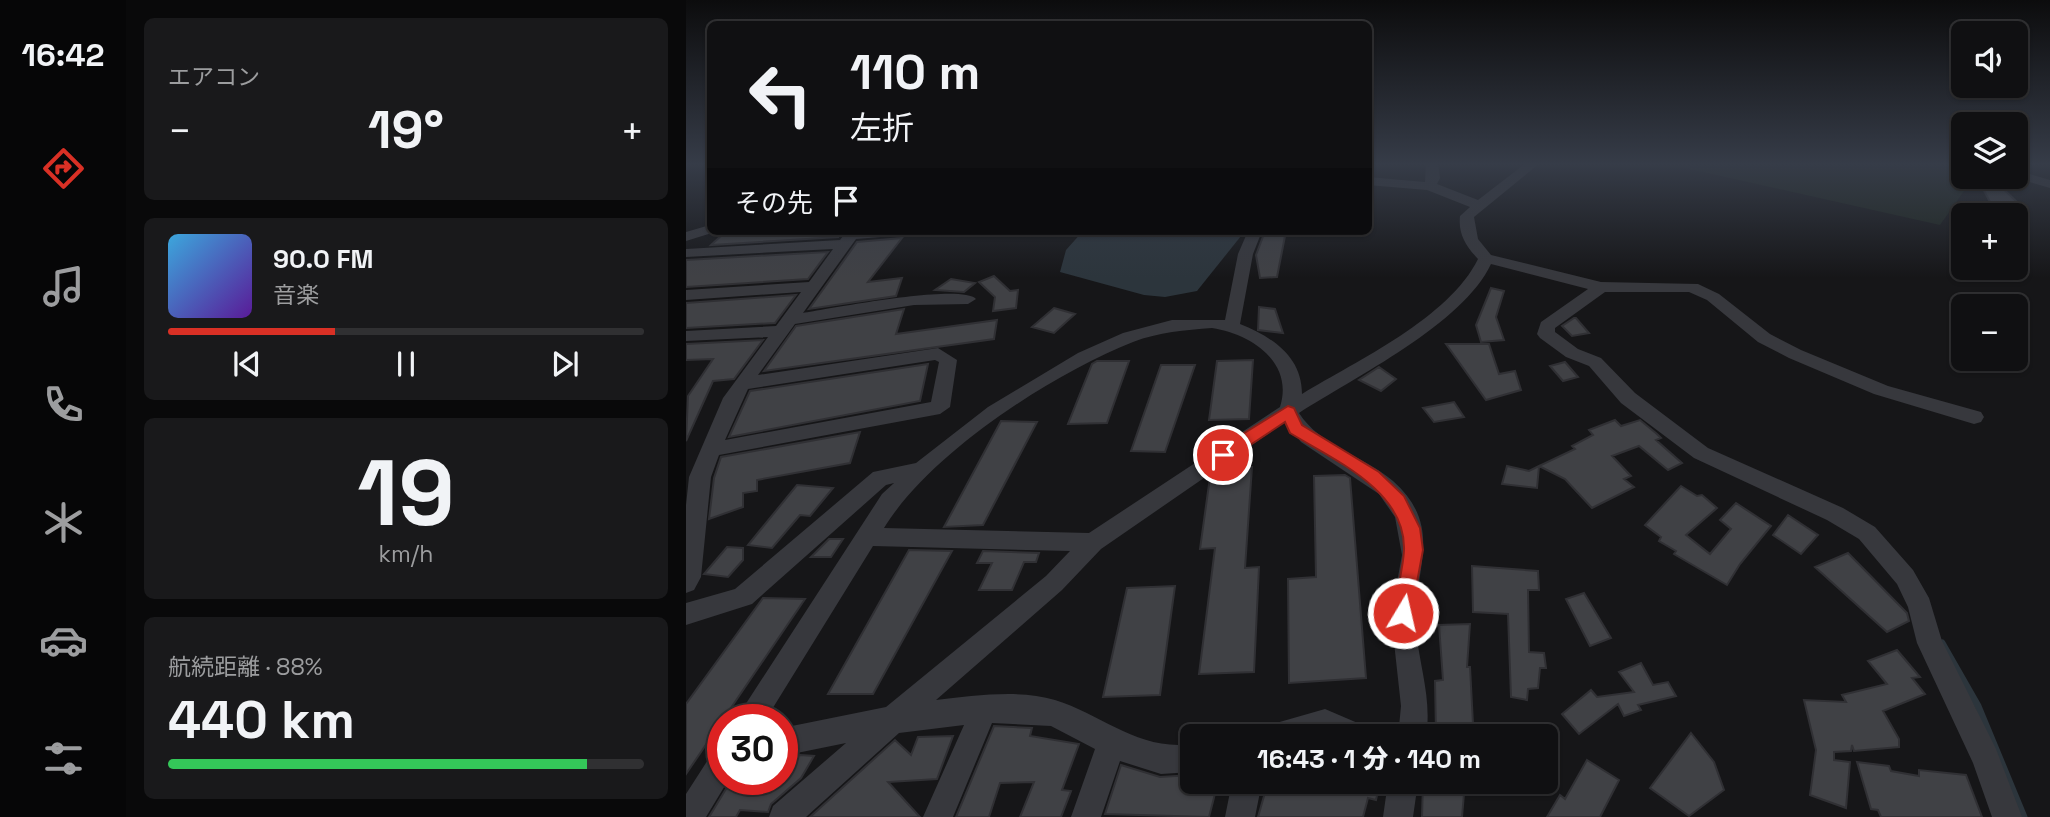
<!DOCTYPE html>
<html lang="ja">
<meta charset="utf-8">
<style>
body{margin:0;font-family:"Space Grotesk","Noto Sans JP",sans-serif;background:#19191b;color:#f1f3f6;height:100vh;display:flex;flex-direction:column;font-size:26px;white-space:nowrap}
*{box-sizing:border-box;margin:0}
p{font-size:23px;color:#9c9d9f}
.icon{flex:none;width:38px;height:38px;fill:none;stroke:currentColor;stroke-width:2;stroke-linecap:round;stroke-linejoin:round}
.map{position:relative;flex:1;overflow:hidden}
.side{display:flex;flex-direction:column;gap:18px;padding:18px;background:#09090a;width:560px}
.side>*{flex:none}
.guide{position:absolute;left:21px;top:21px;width:665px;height:214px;border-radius:10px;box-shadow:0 2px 5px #0004,0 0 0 2px #303032;background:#101012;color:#f1f3f6;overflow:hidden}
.tools{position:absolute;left:1265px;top:21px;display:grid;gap:14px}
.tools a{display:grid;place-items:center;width:77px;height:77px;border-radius:10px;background:#101012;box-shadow:0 2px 5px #0004,0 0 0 2px #303032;font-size:35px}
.speed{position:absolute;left:21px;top:704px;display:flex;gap:14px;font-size:35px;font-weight:700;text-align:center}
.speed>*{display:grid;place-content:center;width:91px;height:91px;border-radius:50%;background:#101012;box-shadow:0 2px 5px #0004,0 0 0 2px #303032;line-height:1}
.speed .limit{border:10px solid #d22;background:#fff;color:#111}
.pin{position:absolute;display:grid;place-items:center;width:60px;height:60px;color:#fff;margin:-30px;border:4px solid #fff;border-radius:50%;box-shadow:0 2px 7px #0007}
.me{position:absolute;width:77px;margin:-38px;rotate:9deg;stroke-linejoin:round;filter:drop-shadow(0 0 5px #0008)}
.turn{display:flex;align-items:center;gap:24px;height:147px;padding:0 28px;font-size:32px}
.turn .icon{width:91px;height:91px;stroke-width:2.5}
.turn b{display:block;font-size:49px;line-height:60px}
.then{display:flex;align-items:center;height:66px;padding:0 28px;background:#0003;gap:14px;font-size:26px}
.big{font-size:52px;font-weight:800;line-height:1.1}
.side .card{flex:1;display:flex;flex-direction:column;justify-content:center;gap:10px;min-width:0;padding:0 24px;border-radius:10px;background:#19191b}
.side .dial{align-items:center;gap:0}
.dial b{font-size:91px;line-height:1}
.song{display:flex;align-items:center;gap:21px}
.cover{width:84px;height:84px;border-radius:10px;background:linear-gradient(135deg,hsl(200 70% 55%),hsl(270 70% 35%))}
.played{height:7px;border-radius:4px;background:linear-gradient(90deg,#d93025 35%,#303032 35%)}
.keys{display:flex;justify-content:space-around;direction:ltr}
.heat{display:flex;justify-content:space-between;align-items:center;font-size:38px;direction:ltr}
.charge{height:10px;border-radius:5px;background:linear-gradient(90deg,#34c759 88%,#303032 0)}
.trip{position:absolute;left:494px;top:724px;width:378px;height:70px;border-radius:10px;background:#101012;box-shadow:0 2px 5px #0004,0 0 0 2px #303032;font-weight:800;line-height:70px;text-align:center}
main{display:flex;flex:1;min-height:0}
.dock{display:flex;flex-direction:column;width:126px;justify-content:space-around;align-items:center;background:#060607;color:#9c9d9f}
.dock .icon{width:49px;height:49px}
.dock .active{color:#d93025}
.dock b{font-size:32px;color:#f1f3f6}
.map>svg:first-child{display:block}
.green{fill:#1e261f}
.water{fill:#2c353c}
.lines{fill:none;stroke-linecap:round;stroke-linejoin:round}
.stream{stroke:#2c353c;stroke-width:7}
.building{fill:#404145;stroke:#303034;stroke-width:2}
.street{fill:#37383d;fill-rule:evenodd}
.route{fill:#d93025;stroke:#8d1f18;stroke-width:2}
</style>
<main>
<nav class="dock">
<b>16:42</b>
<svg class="icon active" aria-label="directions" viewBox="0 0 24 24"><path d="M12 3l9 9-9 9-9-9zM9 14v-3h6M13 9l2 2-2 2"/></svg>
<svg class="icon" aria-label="music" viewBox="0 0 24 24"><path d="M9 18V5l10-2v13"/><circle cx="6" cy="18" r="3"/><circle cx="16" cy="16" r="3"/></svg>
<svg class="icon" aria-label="phone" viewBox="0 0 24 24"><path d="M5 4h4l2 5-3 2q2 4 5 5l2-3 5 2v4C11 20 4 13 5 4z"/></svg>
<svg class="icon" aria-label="climate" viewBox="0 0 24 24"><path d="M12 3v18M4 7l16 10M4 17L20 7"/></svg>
<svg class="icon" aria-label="car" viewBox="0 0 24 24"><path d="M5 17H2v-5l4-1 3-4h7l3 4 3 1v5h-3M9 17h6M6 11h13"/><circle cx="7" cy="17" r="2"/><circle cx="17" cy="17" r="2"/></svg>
<svg class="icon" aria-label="filters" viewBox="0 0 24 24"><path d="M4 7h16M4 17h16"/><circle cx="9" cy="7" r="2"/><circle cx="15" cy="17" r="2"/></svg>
</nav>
<section class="side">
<div class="card"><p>エアコン</p>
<div class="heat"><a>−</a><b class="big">19°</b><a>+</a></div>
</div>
<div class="card">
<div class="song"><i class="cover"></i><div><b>90.0 FM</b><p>音楽</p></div></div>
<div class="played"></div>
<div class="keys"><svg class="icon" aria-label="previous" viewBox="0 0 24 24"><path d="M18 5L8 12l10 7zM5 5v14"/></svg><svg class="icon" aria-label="pause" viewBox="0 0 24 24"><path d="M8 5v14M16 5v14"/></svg><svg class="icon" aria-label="next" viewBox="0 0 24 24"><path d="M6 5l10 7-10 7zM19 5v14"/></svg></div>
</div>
<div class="card dial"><b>19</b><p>km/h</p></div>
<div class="card"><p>航続距離 · 88%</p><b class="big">440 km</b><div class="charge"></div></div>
</section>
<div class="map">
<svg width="1364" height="817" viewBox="0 0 1364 817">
<rect width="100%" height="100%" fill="#161618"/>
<path class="green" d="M997,163H1277L1278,177H1288L1254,225L999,168Z"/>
<path class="water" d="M397,231H559L511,291L479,297L458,295L374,272L380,250Z"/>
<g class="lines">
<path class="stream" d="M1256,643L1292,706L1338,817"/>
</g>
<path class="building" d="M1292,179L1308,180L1333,204H1305Z
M155,231L150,236L153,237L25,245L37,234Z
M583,231H594L599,236L591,277L574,278L570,255L578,234Z
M216,238L182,282L216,278L210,296L123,309L171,242Z
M142,252L122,279L0,287V260Z
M308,276L324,291L332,290L330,308L307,311L309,297L293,282Z
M265,279L289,283L278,292L249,290Z
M805,288L818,291L810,317L818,340L795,342L790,325Z
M110,295L89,323L0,328V303Z
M573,307L589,309L597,333L572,330Z
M368,308L389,314L368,333L346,327Z
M218,309L210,334L311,320L308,339L78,371L110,326Z
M888,318H890L903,333L886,336L876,326Z
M77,340L48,379L27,381L0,441L2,396L27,359L0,360V344Z
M760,344H803L813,374L829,371L835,390L800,400Z
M567,360L563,419L523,420L531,361Z
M411,361H443L421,423L382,424L406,364Z
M879,362L892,377L877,381L864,366Z
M242,364L234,401L43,437L64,391Z
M475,365H509L479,452L445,451Z
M693,367L710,379L695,391L673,380Z
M768,402L778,417L748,422L737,408Z
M929,420L935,426L954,420L971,434L975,438L970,440L996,463L982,470L953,446L926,456L945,476L938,479L948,487L906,508L879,479L853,466L889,449L886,446L907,435L903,430Z
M315,421L351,422L297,525L258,527Z
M174,432L164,463L71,480V491L57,493V507L23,519L28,478L35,457Z
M821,466L843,471L853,466L851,488L816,484Z
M566,467L559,568L573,567L568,672L513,674L529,548L514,549L524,477L537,468Z
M659,475L664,478L680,678L603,683L602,579L630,577L628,476Z
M111,485L147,488L124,516L114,515L86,548L62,545Z
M995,486L1011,496L1016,495L1031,508L1000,535L1024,554L1045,529L1034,520L1050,503L1085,526L1054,564L1041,585L988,554L990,551L973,541L975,537L959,525Z
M1102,515L1132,535L1115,554L1087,535Z
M143,539H157L145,557H125Z
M41,547L57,548V560L42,577L18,574Z
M223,550L266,551L187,694H142Z
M297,551L353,553L350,562H338L326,590H293L306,563H291Z
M1162,553L1221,613L1223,621L1201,632L1129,567Z
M786,566L852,571L853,590H842L843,652L858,653L860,668H854L852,688L842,689L841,700L825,697L822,614L787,612Z
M489,586L474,695L417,697L441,588Z
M898,593L925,638L904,646L880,599Z
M77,598L119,599L0,774V704Z
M784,624L781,667H784L787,724L819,731V737H762L750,733L749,681L757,680L753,625Z
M1211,650L1234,677L1226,678L1239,694L1197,711L1213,739V747L1168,751L1166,745L1165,751L1148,752V760L1164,762L1160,808L1124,795L1130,750L1118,700L1160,702L1156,695L1201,684L1182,661Z
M955,663L967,685L982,682L990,696L952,705L955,710L938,716L932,704L893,734L876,714L905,690L911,697L948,692L933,672Z
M308,726L346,728L344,736L393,744L376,790L385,791L375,817H334L348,782L314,783L303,817H270Z
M1005,733L1028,762L1038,790L1003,816L964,788Z
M267,736L251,779L202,782L234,817H124L209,740L225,755L232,737Z
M114,755L128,756L115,778L85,804L82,812L54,810L50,817H23L46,779H96V759Z
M901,760L933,780L914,817H861L874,795L879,799Z
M1171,762L1203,766L1205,771L1233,776V770L1280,775L1296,817H1195L1192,810L1185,809Z
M435,765L474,777L506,775V782H532L523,817L419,814Z
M582,782L638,793L640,782H694L690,800L682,798L677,817H572Z
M737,782H779L776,817H736Z"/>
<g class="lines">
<path class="street" d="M740,163H752L754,178L751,184L792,200L840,163H854L788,217L792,239L805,255L915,282L1012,284L1033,294L1084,334L1115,350L1202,386L1295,412L1298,417L1295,422L1288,424L1188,394L1103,358L1072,342L1021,300L1003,292H919L869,328V332L892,349L915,358L949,393L1022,448L1157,508L1189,527L1227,570L1243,598L1256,641L1310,749L1336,817H1306L1287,763L1231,643L1222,607L1211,584L1173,539L1141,520L1008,458L935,403L903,366L880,357L854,338L851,334L855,322L902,289L805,264C777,324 669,377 613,413C634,446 678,456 707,481C762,530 724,575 730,631C734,668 746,700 740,737H712L715,706L705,615L716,555L709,517L693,494L615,442L599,422L415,549L376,590L250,700C286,696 334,689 369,700C417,715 452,751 506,744V772L475,774L434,761L415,817H385L409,749L365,726L306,723L267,817H237L278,725L213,733L120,817H83L87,806L160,743L96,756V728L200,707L360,576L384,551L187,546L80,719H50L196,494L208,483L200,485L66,604L0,625V603L49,589L187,472L230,463L302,407L392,353L437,333L486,320H539L552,254L562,231H576L567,254L554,324C586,337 616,356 616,394C672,360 763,318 792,259C780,246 772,234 774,216L784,207L741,190L682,185V177L739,182ZM526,328C566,334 608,363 594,407L403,533L198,528C244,453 366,374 447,342C473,332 499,330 526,328Z
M1330,170L1364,180V188L1326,177H1330Z
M24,225V231L29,232L0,241V232Z
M161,231H226L219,235L170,239L117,313C144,309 274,283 290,299L282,304L228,305L109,324L72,375L252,348L271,360L264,407L254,414L33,455L25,477L15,577L8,590L0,593V505L3,477L37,398L82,337L0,341V331L90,326L115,292L0,300V290L123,282L147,249L0,257V249L154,240ZM249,360L253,362L245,402L39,440L62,389Z
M639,709L681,727L685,737H572L576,727Z
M37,748V779H43L20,817H0V794L27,752Z
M546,782H576L569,817H539Z
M702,782H732L727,817H697Z"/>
</g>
<linearGradient id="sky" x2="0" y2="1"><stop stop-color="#0c0c0d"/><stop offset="0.59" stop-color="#363c48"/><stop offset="1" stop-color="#363c48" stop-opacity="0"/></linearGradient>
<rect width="1364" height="278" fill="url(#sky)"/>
<path class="route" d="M602,406L608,408L616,425L693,472L718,496L734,528L737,550L724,620L717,622L710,620L707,613C710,593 717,571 718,550C720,490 646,459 604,433L599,422L543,459H531L529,455L531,450Z"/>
</svg>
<div class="tools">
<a><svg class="icon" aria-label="sound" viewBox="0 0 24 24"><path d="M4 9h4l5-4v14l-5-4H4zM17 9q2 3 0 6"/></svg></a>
<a><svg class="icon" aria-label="layers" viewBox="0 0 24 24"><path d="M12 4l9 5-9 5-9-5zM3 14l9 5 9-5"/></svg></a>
<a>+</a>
<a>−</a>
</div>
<div class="speed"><div class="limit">30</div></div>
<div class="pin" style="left:537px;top:455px;background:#d93025"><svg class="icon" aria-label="arrive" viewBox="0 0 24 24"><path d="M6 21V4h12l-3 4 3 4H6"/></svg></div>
<svg class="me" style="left:717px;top:613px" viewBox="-20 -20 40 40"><circle r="17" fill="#d93025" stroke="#fff" stroke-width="3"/><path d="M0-11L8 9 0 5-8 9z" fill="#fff"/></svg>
<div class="trip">16:43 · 1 分 · 140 m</div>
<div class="guide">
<div class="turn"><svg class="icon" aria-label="left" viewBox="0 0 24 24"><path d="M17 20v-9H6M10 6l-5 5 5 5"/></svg><div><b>110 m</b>左折</div></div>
<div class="then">その先<svg class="icon" aria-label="arrive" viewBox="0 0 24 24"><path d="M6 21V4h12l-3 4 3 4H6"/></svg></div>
</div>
</div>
</main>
